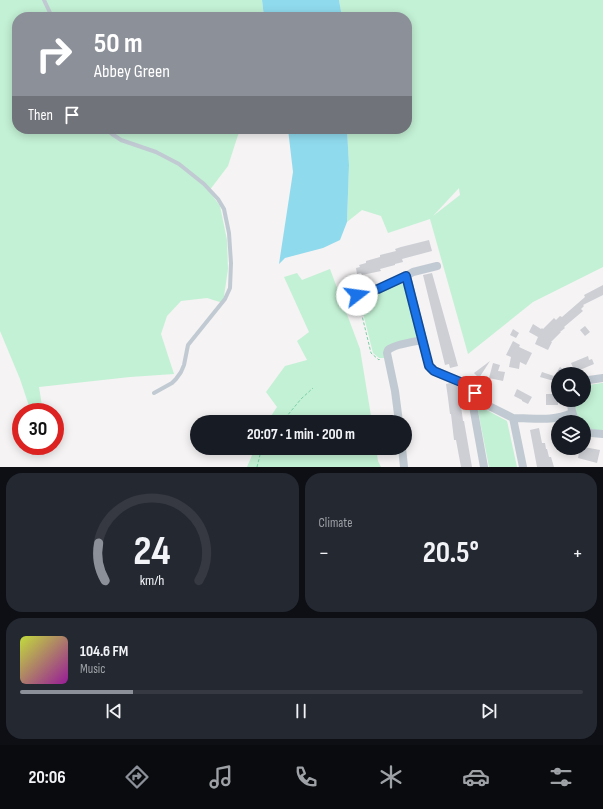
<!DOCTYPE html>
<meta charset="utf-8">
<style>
body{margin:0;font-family:"Sofia Sans Condensed",sans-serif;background:#242831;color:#f1f3f6;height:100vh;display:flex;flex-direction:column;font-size:15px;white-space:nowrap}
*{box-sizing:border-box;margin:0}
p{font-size:13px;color:#9ea1a6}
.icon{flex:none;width:22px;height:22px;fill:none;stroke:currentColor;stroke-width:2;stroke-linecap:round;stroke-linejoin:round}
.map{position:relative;height:467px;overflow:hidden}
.sheet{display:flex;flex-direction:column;gap:6px;padding:6px;background:#0d0f14;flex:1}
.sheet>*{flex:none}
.banner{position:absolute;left:12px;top:12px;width:400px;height:122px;border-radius:16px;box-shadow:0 2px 10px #0003;background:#8c9099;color:#fff;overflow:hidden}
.fabs{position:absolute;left:551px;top:367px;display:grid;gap:8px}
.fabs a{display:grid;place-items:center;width:40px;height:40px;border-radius:50%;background:#171b24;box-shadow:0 2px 10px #0003;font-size:20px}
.speed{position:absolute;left:12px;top:403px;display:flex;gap:8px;font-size:20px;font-weight:700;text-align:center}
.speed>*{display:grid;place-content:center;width:52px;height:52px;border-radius:50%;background:#171b24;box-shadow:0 2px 10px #0003;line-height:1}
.speed .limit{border:6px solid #d22;background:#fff;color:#111}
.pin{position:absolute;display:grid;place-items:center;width:34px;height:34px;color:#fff;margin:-17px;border-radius:8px;box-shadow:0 2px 6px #0006}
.me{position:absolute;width:44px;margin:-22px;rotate:75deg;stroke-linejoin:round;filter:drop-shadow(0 0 3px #0008)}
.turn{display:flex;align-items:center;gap:14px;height:84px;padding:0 16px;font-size:18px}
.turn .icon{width:52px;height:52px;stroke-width:2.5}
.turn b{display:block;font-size:28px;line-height:34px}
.then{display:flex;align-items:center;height:38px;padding:0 16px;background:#0003;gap:8px;font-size:15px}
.big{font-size:30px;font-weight:700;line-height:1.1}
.sheet .widget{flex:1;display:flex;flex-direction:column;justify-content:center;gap:6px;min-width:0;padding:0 14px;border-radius:16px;background:#242831}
.sheet .dial{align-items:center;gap:0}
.dial svg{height:104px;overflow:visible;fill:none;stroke:#363941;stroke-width:7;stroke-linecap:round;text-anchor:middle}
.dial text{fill:#f1f3f6;stroke:none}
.song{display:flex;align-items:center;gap:12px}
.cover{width:48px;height:48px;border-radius:6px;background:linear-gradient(135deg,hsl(70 70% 55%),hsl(300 70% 35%))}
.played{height:4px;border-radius:2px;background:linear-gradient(90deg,#8c9099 20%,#363941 20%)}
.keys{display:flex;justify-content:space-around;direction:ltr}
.heat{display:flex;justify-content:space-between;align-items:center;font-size:22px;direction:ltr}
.sheet .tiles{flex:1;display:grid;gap:6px;grid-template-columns:1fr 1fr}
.widget:last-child{grid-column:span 2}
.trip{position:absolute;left:190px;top:415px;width:222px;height:40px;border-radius:20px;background:#171b24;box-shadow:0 2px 10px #0003;font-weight:700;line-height:40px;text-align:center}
.dock{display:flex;height:64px;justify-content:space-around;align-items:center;background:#090b0e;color:#9ea1a6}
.dock .icon{width:28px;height:28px}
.dock .current{color:#8c9099}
.dock b{font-size:18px;color:#f1f3f6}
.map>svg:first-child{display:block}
.green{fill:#c3f1d5;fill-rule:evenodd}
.water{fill:#90daee}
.building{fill:#cdcfd5}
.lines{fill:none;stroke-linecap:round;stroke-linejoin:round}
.path{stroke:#7ad0a6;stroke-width:1;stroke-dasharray:3 2;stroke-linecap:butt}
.service{stroke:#c1cad2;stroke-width:4}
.minor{stroke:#c1cad2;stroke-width:8}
.route-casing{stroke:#114b97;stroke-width:10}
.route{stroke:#1a73e8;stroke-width:7}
</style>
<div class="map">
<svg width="603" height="467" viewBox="0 0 603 467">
<rect width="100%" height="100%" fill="#f5f3f3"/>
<path class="green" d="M0,0H262L264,17H17V129H242L238,135L228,166L209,191L220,206L227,240L228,269L223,303L207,298L181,301L167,316L161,334L174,374L130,377L39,387L43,412H31L20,379L0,331Z
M339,0H603V267L533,302L468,354L430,219L388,233L381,216L362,210L347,222L349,165L347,129H407V17H342ZM459,189L460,195L433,216L459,188Z
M330,269L360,349L372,422H267L277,407L266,392L285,366L307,360L297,341L309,332L284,277L297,273L302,280Z
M401,283L404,285L406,288L418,333L417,335L415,338L389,345L384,358H379L373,353L359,297Z
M602,383H603V431L599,432L584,426V422H580C575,415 574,409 576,400H584V388L589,385Z
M481,407L507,421L517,467H489L478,411Z
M255,448H376L378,461L381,467H247Z"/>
<path class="water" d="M262,0H339L342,17H264Z
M288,129H347L349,165L347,222L340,240L323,248L285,258L279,264L293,172Z"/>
<path class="building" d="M429,240L432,251L402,259L403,262L395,264V265L380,269L381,271L362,275L361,273L357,274L356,268L360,267L359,265L366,263V261L380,257V255L396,251L395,249L401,247Z
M432,273L458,366L450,368L449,364L445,365L423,275Z
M603,285V295L583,305L584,306L581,309L583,311L564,327L565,328L560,332H561L551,342H552L548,350L535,344L538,337L529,332L533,324L541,329L542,328L543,329L554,318L556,320L560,316L562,317L585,297L584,295Z
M585,326L590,332L585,336L580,330Z
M513,329L519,333L516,338L510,335Z
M513,341L520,345L519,347L532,353L526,365L520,362L519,369L509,367L511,357L506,355Z
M588,356L589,360L592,359L594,364L575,372L571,363Z
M490,361L479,378L474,373Z
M493,363L500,365L498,371L505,372L503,381L489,378Z
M560,367L570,374H558V391L551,386L554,381L540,377L542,372L554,376Z
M450,383L459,387L461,406L463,421H464L472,467H461L456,440H454L451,414H450L448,398L446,384Z
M517,389L532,397L528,404L522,401V400L514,396Z
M546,394H558V405H546Z
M539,428L542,443H545L546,449H547L549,457H551L554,467H537L530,430Z
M584,447L600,450L597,463L578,458L580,448H584Z"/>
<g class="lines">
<path class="path" d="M359,303L371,353L379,360L380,359
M282,422L301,399L313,388
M257,467L260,455L263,448"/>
<path class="service" d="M44,0L52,17
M106,129L112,134L121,140L156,152L179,164L204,184L218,199L224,209L229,233L231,263L230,288L225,299L188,345L184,365L181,372L176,379L172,383L154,393"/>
<path class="minor" d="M357,295L379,289L399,280L413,272L437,266
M423,340L429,366L431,369L470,386L474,389L475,401
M584,383L589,380L603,378
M572,400C570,408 573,415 576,422
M513,418C535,418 552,422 572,413
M399,422L395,391L387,353L388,350C395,344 413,342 423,340L407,276
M584,430L591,433L603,434
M402,448L404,467
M484,467L473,406L475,401L481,402L513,418L523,467"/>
</g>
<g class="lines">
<g class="route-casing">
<path id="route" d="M357,295L378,289L406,276L429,366L434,371L470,386L474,389L475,393"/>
</g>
<use href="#route" class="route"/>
</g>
</svg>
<div class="fabs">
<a><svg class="icon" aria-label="search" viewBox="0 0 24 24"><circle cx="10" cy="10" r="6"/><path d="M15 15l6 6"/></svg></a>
<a><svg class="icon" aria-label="layers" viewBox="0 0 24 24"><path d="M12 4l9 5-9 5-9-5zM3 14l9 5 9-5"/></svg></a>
</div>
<div class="speed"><div class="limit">30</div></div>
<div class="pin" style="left:475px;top:393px;background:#d93025"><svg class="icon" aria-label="arrive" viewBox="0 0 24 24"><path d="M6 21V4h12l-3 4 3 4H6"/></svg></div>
<svg class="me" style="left:357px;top:295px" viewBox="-20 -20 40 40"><circle r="19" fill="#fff"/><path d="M0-13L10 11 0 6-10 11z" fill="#1a73e8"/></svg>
<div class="trip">20:07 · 1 min · 200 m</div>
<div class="banner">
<div class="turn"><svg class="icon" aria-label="right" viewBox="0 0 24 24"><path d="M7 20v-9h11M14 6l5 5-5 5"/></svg><div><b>50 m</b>Abbey Green</div></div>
<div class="then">Then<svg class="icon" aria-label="arrive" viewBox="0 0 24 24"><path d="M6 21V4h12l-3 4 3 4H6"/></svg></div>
</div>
</div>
<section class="sheet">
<div class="tiles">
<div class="widget dial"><svg viewBox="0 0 100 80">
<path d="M14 69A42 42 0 1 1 86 69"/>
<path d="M14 69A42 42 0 0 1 9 40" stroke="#8c9099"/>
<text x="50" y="56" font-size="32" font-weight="700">24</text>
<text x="50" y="72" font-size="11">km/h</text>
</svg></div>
<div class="widget"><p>Climate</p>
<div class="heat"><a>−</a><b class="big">20.5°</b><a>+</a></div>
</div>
<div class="widget">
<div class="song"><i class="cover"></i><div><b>104.6 FM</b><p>Music</p></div></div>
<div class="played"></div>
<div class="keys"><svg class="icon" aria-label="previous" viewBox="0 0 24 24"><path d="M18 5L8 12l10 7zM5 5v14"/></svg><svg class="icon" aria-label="pause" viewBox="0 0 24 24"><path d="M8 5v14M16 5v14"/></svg><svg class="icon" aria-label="next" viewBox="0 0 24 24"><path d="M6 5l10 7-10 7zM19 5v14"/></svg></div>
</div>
</div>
</section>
<nav class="dock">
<b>20:06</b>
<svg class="icon current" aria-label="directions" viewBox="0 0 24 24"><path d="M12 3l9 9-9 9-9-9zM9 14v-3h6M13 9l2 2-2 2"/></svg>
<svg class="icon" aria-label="music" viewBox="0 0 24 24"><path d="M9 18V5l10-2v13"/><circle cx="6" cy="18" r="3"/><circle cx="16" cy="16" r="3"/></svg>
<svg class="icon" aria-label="phone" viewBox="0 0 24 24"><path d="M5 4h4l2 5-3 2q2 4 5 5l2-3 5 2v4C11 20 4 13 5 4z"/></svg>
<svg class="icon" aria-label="climate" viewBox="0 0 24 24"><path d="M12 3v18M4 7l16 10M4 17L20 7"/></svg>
<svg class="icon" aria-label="car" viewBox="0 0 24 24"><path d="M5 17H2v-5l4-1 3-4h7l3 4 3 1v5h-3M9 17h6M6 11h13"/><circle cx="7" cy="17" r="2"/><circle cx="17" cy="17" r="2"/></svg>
<svg class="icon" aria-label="filters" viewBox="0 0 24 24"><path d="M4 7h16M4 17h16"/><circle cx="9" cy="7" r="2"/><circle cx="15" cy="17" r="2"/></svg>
</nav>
